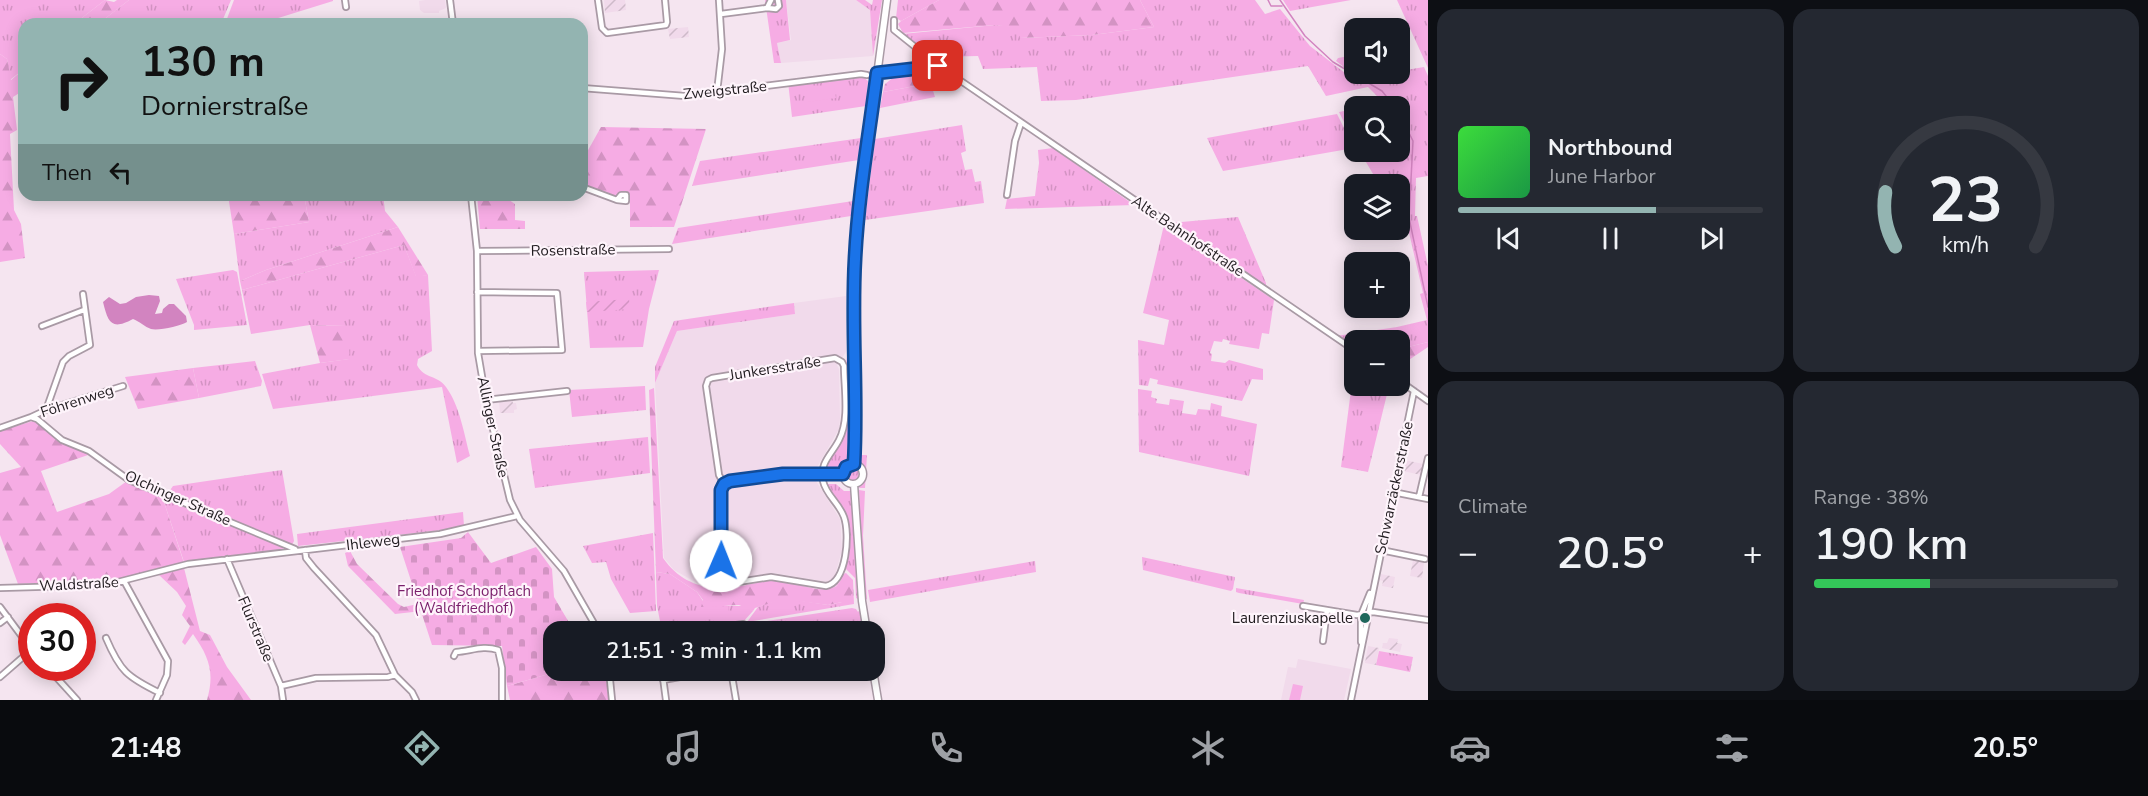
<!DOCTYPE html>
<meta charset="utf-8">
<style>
body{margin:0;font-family:"Nunito Sans",sans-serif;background:#242831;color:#f1f3f6;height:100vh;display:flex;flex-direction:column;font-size:22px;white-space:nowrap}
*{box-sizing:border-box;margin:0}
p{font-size:20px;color:#9ea1a6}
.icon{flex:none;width:33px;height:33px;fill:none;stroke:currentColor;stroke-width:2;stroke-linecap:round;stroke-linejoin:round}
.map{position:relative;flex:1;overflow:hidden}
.details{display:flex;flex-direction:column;gap:9px;padding:9px;background:#0d0f14;width:720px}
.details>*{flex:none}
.guide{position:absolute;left:18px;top:18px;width:570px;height:183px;border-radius:18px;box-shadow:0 3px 15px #0003;background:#93b4b1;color:#111;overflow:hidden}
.buttons{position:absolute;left:1344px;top:18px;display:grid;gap:12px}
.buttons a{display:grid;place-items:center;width:66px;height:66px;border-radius:12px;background:#171b24;box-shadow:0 3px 15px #0003;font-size:30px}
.speed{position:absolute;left:18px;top:603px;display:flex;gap:12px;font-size:30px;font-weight:700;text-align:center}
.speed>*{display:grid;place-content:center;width:78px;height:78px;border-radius:50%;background:#171b24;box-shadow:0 3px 15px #0003;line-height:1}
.speed .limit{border:9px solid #d22;background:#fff;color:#111}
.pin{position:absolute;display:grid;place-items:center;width:51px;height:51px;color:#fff;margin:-26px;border-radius:12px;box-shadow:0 3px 9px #0006}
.me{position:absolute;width:66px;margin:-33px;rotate:1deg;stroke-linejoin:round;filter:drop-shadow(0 0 4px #0008)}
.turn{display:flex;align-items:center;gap:21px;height:126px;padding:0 24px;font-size:27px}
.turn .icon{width:78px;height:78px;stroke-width:2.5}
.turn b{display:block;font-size:42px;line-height:51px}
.then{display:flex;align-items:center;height:57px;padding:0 24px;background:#0003;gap:12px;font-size:22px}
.big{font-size:45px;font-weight:600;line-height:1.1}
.details .widget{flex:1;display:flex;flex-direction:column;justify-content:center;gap:9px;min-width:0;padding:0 21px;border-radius:18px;background:#242831}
.details .dial{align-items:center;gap:0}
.dial svg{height:156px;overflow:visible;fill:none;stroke:#363941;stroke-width:7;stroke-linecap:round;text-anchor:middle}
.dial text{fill:#f1f3f6;stroke:none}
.song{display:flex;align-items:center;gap:18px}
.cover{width:72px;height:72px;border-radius:9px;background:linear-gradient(135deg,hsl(120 70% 55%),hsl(140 70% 35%))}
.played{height:6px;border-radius:3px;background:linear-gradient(90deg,#93b4b1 65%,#363941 65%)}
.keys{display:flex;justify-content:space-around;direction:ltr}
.heat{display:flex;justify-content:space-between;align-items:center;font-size:33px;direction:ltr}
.charge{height:9px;border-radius:4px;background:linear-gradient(90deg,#34c759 38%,#363941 0)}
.details .tiles{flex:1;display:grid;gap:9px;grid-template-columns:repeat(2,1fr)}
.trip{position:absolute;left:543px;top:621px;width:342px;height:60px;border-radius:18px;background:#171b24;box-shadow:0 3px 15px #0003;font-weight:600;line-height:60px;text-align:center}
.menu{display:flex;height:96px;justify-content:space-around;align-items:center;background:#090b0e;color:#9ea1a6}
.menu .icon{width:42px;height:42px}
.menu .current{color:#93b4b1}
.menu b{font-size:27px;color:#f1f3f6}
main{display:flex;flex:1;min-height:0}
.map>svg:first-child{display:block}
.built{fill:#f1daeb}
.industrial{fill:url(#industrial-furrows)}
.grass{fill:url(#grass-tufts)}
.forest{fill:url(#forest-firs)}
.cemetery{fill:url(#cemetery-stones)}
.garden{fill:url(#garden-furrows)}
.pitch{fill:#f6ace4}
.water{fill:#d284c0}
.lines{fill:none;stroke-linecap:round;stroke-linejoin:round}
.stream{stroke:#d284c0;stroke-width:1.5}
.minor-casing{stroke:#a99aa5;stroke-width:8}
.tertiary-casing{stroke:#a99aa5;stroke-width:9}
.minor{stroke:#fff;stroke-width:4.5}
.tertiary{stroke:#fff;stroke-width:6}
.route-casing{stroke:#114b97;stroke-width:15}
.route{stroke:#1a73e8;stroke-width:10}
.poi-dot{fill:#20675c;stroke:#fef4fb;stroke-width:2}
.labels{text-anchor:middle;stroke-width:4.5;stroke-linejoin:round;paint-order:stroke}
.street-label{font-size:15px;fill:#211c20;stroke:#fef4fb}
.park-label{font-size:15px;fill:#7a1f6b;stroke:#fef4fb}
.poi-label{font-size:15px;fill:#211c20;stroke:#fef4fb;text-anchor:end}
</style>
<main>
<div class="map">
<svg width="1428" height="700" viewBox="0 0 1428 700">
<defs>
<pattern id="industrial-furrows" width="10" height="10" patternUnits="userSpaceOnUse" patternTransform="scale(1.5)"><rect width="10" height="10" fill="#f1daeb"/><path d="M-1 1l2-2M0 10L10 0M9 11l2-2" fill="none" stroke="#cebac9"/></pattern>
<pattern id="grass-tufts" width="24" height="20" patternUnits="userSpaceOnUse" patternTransform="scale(1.5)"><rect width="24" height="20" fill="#f6ace4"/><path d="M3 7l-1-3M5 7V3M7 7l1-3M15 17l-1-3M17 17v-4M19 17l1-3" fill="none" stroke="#d393c3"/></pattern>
<pattern id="forest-firs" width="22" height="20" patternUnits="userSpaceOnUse" patternTransform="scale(1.5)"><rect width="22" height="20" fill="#f6ace4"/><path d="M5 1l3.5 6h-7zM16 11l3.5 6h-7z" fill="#d393c3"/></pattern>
<pattern id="cemetery-stones" width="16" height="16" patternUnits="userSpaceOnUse" patternTransform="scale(1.5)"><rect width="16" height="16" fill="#f6ace4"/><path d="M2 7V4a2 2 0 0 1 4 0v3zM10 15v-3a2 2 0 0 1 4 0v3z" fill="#d393c3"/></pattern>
<pattern id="garden-furrows" width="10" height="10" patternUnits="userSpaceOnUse" patternTransform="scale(1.5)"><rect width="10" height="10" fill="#f6ace4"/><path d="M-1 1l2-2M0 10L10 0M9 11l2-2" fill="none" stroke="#d393c3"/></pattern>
</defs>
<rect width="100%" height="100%" fill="#f5e5f0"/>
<path class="built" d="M425,0H445L446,8L439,11V13H424L420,10L419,1Z
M786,0H856L870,10L873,56L781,63L777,43L791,40Z
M846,296V352L837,365L839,369L840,418L839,429L816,469V481L840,519L842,550L834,579L827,582L774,573L727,580L718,583L719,589L704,587L674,570L664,558L655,383L677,331L795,314L794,303Z
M1298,659L1351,669L1344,700H1281L1288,667L1296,668Z"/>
<path class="industrial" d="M604,0H625L626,10L605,13Z
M688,27L689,37L670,39L668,29Z
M512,400L513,403H516L517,409L514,410V413H500L499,401Z
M1405,460L1423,464L1421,475L1403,471Z
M1413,560L1424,563L1422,578L1410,576Z
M1381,574L1395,577L1393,588L1382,586L1383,581L1380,580Z
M1389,638L1398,639L1397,643L1402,644L1400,652L1382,648L1383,643H1387Z
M1368,646L1379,648L1376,665L1365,663Z"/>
<path class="grass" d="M0,0H105L74,24H24V69L10,80L7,59L0,54Z
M129,0H231L221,24H98Z
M234,0H333V1L259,24H225Z
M765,0H786L790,40L777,43L781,63H774Z
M856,0H865L872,5L873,0H882L873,56L870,10Z
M898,0H939L901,21L896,18Z
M1140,0H1255L1265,14L1280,9L1310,46L1345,73L1348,70L1336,61L1338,58L1349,56V63L1354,65V74H1400V71L1424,67L1428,76V176L1416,178L1415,216H1417L1428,266V342L1400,349V340H1354V348L1336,336L1397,327L1427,320L1420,294L1423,293L1407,224L1400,210V184H1379L1360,152H1400V106H1367L1384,103L1368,87L1326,96L1308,66L1076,100L1041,101L1037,67L983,69L978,56L937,57L902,34L995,25L1019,27L1021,38L1092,35L1154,27Z
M1283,0H1351L1290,11Z
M1397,0H1428V68Z
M861,75L868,81L866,106L792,117L788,82Z
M928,75L935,97L880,108L883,92L926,84Z
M1354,109V142L1339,112Z
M1337,114L1354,148L1223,171L1207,138Z
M962,125L966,151L961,153L965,170L972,169L975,182L981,181L984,203L865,220L875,139Z
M861,138L859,160L692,186L700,161Z
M1053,148L1134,205L1005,209L1007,199L1035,196L1039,163L1038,150Z
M304,195H383L385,211L398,227L266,270L240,281L234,234L309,222Z
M853,201L851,216L672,244L678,228Z
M1238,217L1266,283V287L1170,223Z
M1164,225L1274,300L1269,334L1262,333L1259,349L1229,344L1230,341L1223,339L1222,342L1214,341L1210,353L1212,354L1211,361L1225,363L1229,360L1263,369V380L1252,379L1242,401L1157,384L1158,380L1150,378L1148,386L1139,385L1138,340L1164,345L1169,320L1143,313Z
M404,245L416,276L428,275L432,351L418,359L417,365C424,379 438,375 446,387C460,406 464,434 470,456L457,463L442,387L273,409L262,374L320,363L349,359L346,326L310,325L251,334L242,290Z
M233,270L237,272L247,325L194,330V325L176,279Z
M659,270L649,309L643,347L590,348L584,272Z
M794,303L795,314L677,331L655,383V367L674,321Z
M851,342C852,359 865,489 828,470L826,464L840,443L845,430L846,364L849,343Z
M255,361L262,381L261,386L199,398L193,368Z
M1354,367V386H1389L1368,472L1341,467Z
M645,386L646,410L572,417L569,390Z
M1138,389L1152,391L1151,397L1157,399L1156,403L1169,405L1170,399L1184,401L1182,413L1196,415L1198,409L1210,410L1211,403L1222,406L1221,416L1257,424L1249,476L1139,452Z
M648,437L650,473L535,488L529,449Z
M858,455H867L865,488H859L864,471L860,463Z
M846 474a7 7 0 1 1 14 0a7 7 0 1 1-14 0Z
M282,470L294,541L292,545L168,493L173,486Z
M826,484H836L844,491H850L853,501L860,600L856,598L855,578L845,568L849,547L848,529Z
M859,490L865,491L863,536L867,599L864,600Z
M162,496L283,547L284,548L282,550L184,562Z
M463,512L464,526L452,529L298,546L297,534Z
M653,533L656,611L630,613L611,579L606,562L592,563L583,546Z
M1142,557L1235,577L1233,589L1231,591L1143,570Z
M1035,561L1036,572L870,602L868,590Z
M656,572L670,574L697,592L703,601L728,606H746L753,611L743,622L662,631L657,606Z
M846,573L853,580L854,604L747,622L758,607L783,598L828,605L842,602L841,579L837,586L827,590L775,580L728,587L718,583C735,588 755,579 774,579C793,580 817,594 836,586L843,574Z
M1236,588L1304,600L1303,604L1239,593L1236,592Z
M852,608L856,609L858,612L861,608L864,631L745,632V627L748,624Z
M1379,651L1413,657L1410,672L1376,665Z"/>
<path class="forest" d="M105,0L114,2L117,0H129L98,24H74Z
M939,0H1140L1154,27L1092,35L1020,38L1018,28L995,25L903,33L898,24L901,21Z
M0,54L7,59L11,80L24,69V90L13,97L17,130L10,134L14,210L21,224L25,258L0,262Z
M921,69L926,71L928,75L926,84L883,92L885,84L894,77L895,72Z
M601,127L706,129L674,227H630V198L623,192L617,197L582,184V161Z
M228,195H304L309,222L234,234Z
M477,195H510L509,200L515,204V220L525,221V229H480Z
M398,227L428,275L416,277L404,245L242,290L240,281L266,270Z
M310,325L347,326L350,359L320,363Z
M1428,342V347L1400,366V349Z
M193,368L199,398L138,409L125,377Z
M654,388L663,558C677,578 694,586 718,589V583C734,592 756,581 773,580C794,580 818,596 837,586L843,576L846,575L851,580L853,593L842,602L828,605L783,599L755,608L753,611L739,605L701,607L703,600L697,592L670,574L656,572L649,390Z
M33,421L42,425L56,440L91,454L41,471L57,512L109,494L127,481L162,496L184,563L126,579L18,584L0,535V473L21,467L0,444V431Z
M350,551L357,564L398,604L404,607L422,603V611L395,614L348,566L345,553Z
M184,568L200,631L210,635L227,667L251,700H207C215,672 209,657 193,634L185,645L182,642L190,626L182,615L186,606L177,592L159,575Z
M559,671H605L609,700H510L507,686Z"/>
<path class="cemetery" d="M468,532L491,563L536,547L552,569L554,597L574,631L554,632V670L559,671L507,686L502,646L432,645L400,547L461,538Z"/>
<path class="garden" d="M629,299L630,309L587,312L586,302Z"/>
<path class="pitch" d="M834,86L836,98L808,102L806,91Z
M728,606V617L702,618L701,607Z
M1293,684L1303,686L1300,700H1289Z"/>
<path class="water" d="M149,295L159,296L160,301L155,314L162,313L163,309L169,304H174L186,316L187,322C181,326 158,331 151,329C145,327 139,321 133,319C111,331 108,322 103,302L109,297L120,304L126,303L136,297Z"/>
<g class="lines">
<path class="stream" d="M1268,0L1271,6H1282
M1280,0L1305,36L1333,62L1382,91L1394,106
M1400,115L1413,141L1409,218L1428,307"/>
<g class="minor-casing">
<path id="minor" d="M345,0L346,7
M450,0L453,24
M598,0L602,28L607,33L666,25L667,22L665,0
M771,0L767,8L776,9L779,6L778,0
M721,14L767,8
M894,20V30L924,54L927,66
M877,73L931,65L942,68L1354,350
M582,88L685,96L861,74L867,75
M717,92L722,49L719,0
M582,187L617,200
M471,195L477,251L478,353L486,400L510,500L520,520L564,571L599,632
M621,195H626V201L617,200Z
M1007,195L1015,141L1021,123
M477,251L669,249
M477,292L557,293L562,350L478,351
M42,326L84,310
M835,358L842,362L844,366C844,388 850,419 839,440C832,454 819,463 823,481C826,495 839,503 844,517C850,534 847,582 826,586L771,577L732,583H727L721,575V490L724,484L719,475L706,386L708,380L712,378Z
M1400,381L1428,401
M486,400L567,391
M46,410L63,362L69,356L90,345L83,294
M31,417L46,410L123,386
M0,428L31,417L37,419L62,440L89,451L129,480L295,549
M724,484L730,481L783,474H843
M1393,492L1428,499
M1419,497L1428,458
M305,550L306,558L314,568L376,635L395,675L412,692L416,700
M1381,550L1425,559
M227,559L281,686L283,700
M124,581L168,661L167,675L156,700
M0,588L106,585L188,564L440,534L517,516
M1303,606L1357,615L1373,612L1428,620
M0,607L32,650
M0,623L8,617
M687,632L743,624
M106,638C120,671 127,677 160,693
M1323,641L1327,610
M1361,642V615L1370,593
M454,656L456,652C471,651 483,645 498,650L502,668V700
M48,668L77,700
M609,670L612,700
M662,670L666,700
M731,670L736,700
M0,677L31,650
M663,680L719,670
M281,686L316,678L388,677L395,675
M1351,700L1414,391"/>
</g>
<g class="tertiary-casing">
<path id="tertiary" d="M854,464L856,431L853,304L855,258L858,219L887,0
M843 474a10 10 0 1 1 20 0a10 10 0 1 1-20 0Z
M854,484L862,601L867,632
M873,670L878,700"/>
</g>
<use href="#minor" class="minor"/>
<use href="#tertiary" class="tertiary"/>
</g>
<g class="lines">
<g class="route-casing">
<path id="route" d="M721,561V490L724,484L730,481L783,474H843L846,467L854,464C858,396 851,327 855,259C858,197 869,135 877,73L938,66"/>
</g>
<use href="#route" class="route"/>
</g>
<circle class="poi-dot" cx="1365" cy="618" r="6"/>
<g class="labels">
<g class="street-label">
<text transform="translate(725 90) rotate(-6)" y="5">Zweigstraße</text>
<text transform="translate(1188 236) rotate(34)" y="5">Alte Bahnhofstraße</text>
<text transform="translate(573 250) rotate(-1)" y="5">Rosenstraße</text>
<text transform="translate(775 368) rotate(-9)" y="5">Junkersstraße</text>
<text transform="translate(77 401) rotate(-18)" y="5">Föhrenweg</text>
<text transform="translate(493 427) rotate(78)" y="5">Allinger Straße</text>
<text transform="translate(1394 488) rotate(-78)" y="5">Schwarzäckerstraße</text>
<text transform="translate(178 498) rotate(24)" y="5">Olchinger Straße</text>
<text transform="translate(373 542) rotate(-7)" y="5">Ihleweg</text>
<text transform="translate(79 584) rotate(-3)" y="5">Waldstraße</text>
<text transform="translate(256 629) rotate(67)" y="5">Flurstraße</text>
</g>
<g class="park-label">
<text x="464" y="596">Friedhof Schopflach<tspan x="464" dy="17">(Waldfriedhof)</tspan></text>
</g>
<g class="poi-label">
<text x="1353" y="623">Laurenziuskapelle</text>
</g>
</g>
</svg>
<div class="buttons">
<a><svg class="icon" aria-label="sound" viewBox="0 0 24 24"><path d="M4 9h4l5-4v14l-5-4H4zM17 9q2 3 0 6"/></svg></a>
<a><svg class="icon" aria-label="search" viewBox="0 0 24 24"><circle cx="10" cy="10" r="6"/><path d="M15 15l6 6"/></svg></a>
<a><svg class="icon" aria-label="layers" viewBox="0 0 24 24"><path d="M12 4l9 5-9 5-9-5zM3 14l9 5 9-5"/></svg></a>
<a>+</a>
<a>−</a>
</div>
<div class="speed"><div class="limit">30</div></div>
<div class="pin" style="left:938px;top:66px;background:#d93025"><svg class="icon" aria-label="arrive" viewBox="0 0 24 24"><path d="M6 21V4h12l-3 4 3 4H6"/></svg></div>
<svg class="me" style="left:721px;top:561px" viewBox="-20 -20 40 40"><circle r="19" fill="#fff"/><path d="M0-13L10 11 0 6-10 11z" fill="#1a73e8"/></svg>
<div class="trip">21:51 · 3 min · 1.1 km</div>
<div class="guide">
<div class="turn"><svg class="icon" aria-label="right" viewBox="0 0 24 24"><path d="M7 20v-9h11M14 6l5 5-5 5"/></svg><div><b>130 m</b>Dornierstraße</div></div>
<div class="then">Then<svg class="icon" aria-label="left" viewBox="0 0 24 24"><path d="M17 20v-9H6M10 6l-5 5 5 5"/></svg></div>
</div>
</div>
<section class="details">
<div class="tiles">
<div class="widget">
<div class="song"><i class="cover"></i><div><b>Northbound</b><p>June Harbor</p></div></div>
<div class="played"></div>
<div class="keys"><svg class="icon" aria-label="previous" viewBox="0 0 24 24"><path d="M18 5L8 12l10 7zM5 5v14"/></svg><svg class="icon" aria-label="pause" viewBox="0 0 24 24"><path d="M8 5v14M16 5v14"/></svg><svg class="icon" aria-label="next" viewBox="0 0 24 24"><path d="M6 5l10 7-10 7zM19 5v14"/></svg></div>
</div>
<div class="widget dial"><svg viewBox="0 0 100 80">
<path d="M14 69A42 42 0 1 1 86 69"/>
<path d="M14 69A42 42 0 0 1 9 41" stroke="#93b4b1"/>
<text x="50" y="56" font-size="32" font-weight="700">23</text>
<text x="50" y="72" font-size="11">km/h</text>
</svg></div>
<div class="widget"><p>Climate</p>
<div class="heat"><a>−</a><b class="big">20.5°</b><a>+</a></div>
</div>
<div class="widget"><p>Range · 38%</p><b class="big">190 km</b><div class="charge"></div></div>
</div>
</section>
</main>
<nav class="menu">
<b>21:48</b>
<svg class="icon current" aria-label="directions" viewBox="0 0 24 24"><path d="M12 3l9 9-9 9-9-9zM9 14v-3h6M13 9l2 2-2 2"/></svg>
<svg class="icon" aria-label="music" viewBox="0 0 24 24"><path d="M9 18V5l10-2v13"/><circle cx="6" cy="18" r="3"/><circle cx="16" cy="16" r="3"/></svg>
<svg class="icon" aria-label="phone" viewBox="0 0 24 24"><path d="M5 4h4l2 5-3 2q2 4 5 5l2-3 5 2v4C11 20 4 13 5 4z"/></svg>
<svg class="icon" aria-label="climate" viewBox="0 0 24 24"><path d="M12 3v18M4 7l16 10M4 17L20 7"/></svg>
<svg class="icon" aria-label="car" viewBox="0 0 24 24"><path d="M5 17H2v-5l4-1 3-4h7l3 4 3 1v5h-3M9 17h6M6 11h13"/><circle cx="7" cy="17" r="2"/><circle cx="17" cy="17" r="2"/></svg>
<svg class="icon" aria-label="filters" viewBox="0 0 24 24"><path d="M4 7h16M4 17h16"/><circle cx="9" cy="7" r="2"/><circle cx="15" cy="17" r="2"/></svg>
<b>20.5°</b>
</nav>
